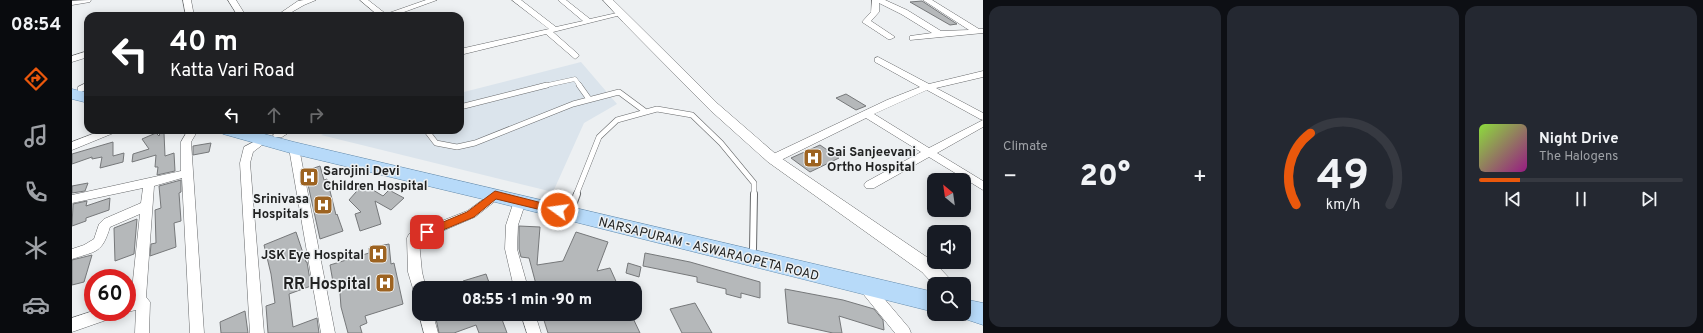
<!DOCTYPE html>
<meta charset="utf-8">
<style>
body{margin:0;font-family:Overpass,sans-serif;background:#242831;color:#f1f3f6;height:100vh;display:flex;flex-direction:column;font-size:15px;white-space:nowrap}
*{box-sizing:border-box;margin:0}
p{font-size:13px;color:#9ea1a6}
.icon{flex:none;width:22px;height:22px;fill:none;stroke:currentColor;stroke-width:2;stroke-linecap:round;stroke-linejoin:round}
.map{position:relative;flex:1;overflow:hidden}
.details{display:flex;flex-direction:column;gap:6px;padding:6px;background:#0d0f14;width:720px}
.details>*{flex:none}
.hud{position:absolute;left:12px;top:12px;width:380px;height:122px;border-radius:12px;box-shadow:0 2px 10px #0003;background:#202124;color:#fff;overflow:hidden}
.needle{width:26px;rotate:331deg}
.fabs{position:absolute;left:855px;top:173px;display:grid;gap:8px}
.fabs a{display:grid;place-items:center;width:44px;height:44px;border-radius:8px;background:#171b24;box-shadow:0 2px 10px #0003;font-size:20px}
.speed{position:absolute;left:12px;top:269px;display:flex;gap:8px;font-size:20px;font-weight:700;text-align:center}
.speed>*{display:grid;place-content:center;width:52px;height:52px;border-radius:50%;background:#171b24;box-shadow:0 2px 10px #0003;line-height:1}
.speed .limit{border:6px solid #d22;background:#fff;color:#111}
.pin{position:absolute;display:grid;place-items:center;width:34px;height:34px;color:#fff;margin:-17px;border-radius:8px;box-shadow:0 2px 6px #0006}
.me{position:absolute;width:44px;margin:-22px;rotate:284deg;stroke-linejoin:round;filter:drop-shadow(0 0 3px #0008)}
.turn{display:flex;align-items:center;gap:14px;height:84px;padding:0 20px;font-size:18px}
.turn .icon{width:52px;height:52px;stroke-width:2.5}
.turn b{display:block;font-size:28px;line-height:34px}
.lanes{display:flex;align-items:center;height:38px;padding:0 20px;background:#0003;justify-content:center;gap:20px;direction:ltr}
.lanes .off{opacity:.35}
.big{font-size:30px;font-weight:800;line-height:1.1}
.details .card{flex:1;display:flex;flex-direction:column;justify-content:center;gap:6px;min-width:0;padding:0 14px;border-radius:12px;background:#242831}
.details .dial{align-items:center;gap:0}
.dial svg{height:104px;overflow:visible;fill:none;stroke:#363941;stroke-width:7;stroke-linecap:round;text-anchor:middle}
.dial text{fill:#f1f3f6;stroke:none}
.song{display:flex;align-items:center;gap:12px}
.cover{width:48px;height:48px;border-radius:6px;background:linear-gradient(135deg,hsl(90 70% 55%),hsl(310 70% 35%))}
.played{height:4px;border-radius:2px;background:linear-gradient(90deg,#ea580c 20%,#363941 20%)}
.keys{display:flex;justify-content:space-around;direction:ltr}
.heat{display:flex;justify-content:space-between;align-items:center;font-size:22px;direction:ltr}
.details .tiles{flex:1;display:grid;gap:6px;grid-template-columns:repeat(3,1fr)}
.trip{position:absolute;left:340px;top:281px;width:230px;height:40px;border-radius:12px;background:#171b24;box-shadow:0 2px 10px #0003;font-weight:800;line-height:40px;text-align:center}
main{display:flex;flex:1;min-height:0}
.tabs{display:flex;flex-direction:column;width:72px;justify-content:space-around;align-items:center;background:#090b0e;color:#9ea1a6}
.tabs .icon{width:28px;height:28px}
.tabs .on{color:#ea580c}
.tabs b{font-size:18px;color:#f1f3f6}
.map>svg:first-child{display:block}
.built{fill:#dbe4ec}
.building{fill:#b5b8ba;stroke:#76787a}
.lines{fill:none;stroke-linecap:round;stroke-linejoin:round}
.service-far2-casing{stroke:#67696b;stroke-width:4.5}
.service-far1-casing{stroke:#67696b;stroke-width:6}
.service-casing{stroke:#67696b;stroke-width:8}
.minor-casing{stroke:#67696b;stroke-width:1}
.tertiary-casing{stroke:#67696b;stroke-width:1}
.primary-casing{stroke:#638aab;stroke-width:1}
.service-far2{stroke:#fff;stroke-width:4}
.service-far1{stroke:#fff;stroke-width:5}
.service{stroke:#fff;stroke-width:6}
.minor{fill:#fff;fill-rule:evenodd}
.tertiary{fill:#fff;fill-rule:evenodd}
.primary{fill:#b7daf9;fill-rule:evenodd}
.route{fill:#ea580c;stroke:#983908}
.labels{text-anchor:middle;stroke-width:3;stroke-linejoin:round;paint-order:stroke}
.poi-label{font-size:13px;font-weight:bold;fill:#212222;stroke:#edf0f2;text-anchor:start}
.street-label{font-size:13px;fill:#212222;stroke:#edf0f2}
.near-poi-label{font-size:16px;font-weight:bold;fill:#212222;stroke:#edf0f2;text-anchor:end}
</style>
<main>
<nav class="tabs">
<b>08:54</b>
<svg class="icon on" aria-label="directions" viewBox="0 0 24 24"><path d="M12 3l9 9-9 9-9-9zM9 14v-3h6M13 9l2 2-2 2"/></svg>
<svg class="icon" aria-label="music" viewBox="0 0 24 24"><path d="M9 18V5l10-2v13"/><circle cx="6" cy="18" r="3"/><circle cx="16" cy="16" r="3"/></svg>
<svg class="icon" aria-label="phone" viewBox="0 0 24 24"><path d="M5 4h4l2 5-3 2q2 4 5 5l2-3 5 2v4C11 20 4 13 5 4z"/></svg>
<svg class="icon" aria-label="climate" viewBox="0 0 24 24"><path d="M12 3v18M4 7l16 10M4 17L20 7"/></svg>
<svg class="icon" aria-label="car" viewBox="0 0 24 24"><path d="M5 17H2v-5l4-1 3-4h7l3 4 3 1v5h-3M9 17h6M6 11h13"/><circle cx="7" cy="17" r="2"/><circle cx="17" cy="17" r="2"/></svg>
</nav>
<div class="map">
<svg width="911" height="333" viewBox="0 0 911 333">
<rect width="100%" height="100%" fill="#edf0f2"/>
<path class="built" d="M509,62L545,104L512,123L481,192L249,135L261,130H388V93Z"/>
<path class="building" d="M850,1L885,24L878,25L838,2Z
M774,94L794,106L784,110L764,98Z
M84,133L87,136L88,133H92L93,156L102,153L103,171L85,175L86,167H83L84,155L60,162L61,154L77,149L70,139Z
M41,142V156L52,153L51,162L28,168L30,157L20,159V157L0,164V154Z
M139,143L137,152L121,155V146Z
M748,145L767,158L738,172L719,158Z
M248,166L252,180L255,179L264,215L265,214L271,231L248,239L233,171Z
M109,180V192L107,193L109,221L102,223L104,247L78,256L79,244L84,243L83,210L89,208L87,186Z
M16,183L13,191L0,193V186Z
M291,184L311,196L317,190L332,198L319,210L303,201L309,224L288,231L283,214L289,212L277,200Z
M38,198L37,210L14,218V221L0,226L1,204L15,201L14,206Z
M65,219L62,254L43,261L42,228Z
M447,226L468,227L465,265L491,261L504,232L536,242L525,271L538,268L547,288H465L457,258L449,257L447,249Z
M224,232L234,262H235L239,286L217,294L221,327L245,318L247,333H196L194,306L203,303L199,274L192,245Z
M317,244L319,264L322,263L331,304L293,316L295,323L288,326L290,333H276L269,307L267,280L261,282L258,265L297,253V248Z
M573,253L618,262L688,282V298L669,293V298L654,294V289L625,282V277L571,266Z
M20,255L12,282L0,285V260Z
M556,263L569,267L567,277L554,273Z
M414,274L419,288H393L391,281Z
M713,289L771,300L802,309L811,320L812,330L767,316L770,333H761L716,323Z
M623,303L640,333H610L598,309Z
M173,311L176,333H149L148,322Z
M363,314H428L435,333H407L404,325L382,333H367Z
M470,314H559L568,333H476Z"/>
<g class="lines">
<g class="service-far2-casing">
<path id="service-far2" d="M471,86L503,79L508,86"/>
</g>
<g class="service-far1-casing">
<path id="service-far1" d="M507,85L517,99
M388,107L475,85
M354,130L364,143L385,147L403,143L501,104L547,92L574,112
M504,195L527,137L545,120L585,109L620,115L649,143L682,183V195"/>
</g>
<g class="service-casing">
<path id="service" d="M498,213L505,194
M681,249L682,194"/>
</g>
<g class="minor-casing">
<path id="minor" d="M19,0L18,2L0,5V1Z
M111,0H119L122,16H114Z
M156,0H164L174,16H166Z
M232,0H244L232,5L213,16H204L226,1Z
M288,0H296L314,14L354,0H365L321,16H307Z
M440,0H449L484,27L511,21L486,0H494L518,19L549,12L553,14L481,32L506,54L507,56L503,59L474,34L388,55V49L477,29Z
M800,0H813L835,10L869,31L897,30L851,0H860L907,29H911V33L838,40V36L860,33L829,14L807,3V12L799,21L823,37L819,39H816L790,22L799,12Z
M16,51V57L0,62V56Z
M806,57L857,84L911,71V77L864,88L911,113V127L865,153L911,181V190L857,157L802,188H794L792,185L794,182L849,152L794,118L705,162H697L696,159L697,156L815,100L848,87L803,62V58ZM855,90L908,119L911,120L857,148L802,114Z
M16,82V89L9,92L6,91V87Z
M31,130H45L44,132L0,150V142Z
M116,130H126L119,142L132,333H118L110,178L82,186L74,297L78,302L77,333H63L64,310L55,312H54L55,300L59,299L68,214L38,227C30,253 25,251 0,259V249L12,245L22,239L27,224L32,219L69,203L71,188L0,203V195L109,171V142Z
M208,130H221L210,137H202L201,135Z
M193,136L198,139L181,152L178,163L192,333H178L168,163L172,147Z
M222,144L227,148L263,333H249L217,148Z
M423,191L427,192L429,195L427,198L403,217L347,241L350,272L354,288H347V294L342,292L336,272L335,238L337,234L395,211Z
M448,197L452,198L454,201L446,225L445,249L456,288H442L433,249L434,225L442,201L444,198Z
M793,280L798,282L837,328L839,333H823L788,290L786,286L788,282Z
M21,311L45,312L43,317L0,332V318Z
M347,314H361L366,333H352Z
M449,314H463L469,333H455Z"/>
</g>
<g class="tertiary-casing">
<path id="tertiary" d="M531,0H541L646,104L706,156L862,262L878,279L881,284L862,285L850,272L696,162L638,110L552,23Z"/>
</g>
<g class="primary-casing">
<path id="primary" d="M0,89L16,93V103L0,99Z
M149,130H177L222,142L862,292V312L423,202L222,154L151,134Z
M892,299L911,303V325L884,316L883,314H892Z"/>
</g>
<use href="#service-far2" class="service-far2"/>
<use href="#service-far1" class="service-far1"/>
<use href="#service" class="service"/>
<use href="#minor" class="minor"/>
<use href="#tertiary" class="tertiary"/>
<use href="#primary" class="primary"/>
</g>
<path class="route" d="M423,191L486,207L491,210L486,214L424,199L402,217L359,235H352L350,232L352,230L395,212Z"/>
<defs>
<g id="hospital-square" transform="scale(1)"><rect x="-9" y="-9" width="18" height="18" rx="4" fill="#9d6321" stroke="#edf0f2"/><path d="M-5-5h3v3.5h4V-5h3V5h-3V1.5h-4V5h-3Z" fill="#fff"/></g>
</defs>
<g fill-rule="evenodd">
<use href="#hospital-square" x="741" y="158"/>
<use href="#hospital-square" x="237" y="177"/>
<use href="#hospital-square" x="251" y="205"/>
<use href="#hospital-square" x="306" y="254"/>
<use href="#hospital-square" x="313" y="283"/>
</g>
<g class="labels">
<g class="poi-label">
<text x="755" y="156">Sai Sanjeevani<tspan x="755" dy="15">Ortho Hospital</tspan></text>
<text x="251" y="175">Sarojini Devi<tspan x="251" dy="15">Children Hospital</tspan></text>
<text x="237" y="203" text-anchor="end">Srinivasa<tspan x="237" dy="15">Hospitals</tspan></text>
<text x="292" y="259" text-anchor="end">JSK Eye Hospital</text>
</g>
<g class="street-label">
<text transform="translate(637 248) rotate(14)" y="5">NARSAPURAM - ASWARAOPETA ROAD</text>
</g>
<g class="near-poi-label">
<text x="299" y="289">RR Hospital</text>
</g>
</g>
</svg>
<div class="fabs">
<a><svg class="needle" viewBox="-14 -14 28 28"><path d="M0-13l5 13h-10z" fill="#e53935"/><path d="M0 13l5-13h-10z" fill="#9ea1a6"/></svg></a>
<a><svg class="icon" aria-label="sound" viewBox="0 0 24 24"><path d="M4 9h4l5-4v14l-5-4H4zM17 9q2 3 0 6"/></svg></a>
<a><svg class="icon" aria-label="search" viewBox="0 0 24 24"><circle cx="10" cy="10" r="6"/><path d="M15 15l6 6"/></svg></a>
</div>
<div class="speed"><div class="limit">60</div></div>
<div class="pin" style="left:355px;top:232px;background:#d93025"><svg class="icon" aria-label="arrive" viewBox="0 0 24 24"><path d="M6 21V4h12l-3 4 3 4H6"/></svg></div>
<svg class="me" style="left:486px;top:210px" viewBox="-20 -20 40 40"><circle r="17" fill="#ea580c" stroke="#fff" stroke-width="3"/><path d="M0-11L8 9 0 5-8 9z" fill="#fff"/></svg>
<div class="trip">08:55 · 1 min · 90 m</div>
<div class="hud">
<div class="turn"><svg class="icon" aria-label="left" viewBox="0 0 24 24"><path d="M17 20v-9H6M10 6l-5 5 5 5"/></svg><div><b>40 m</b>Katta Vari Road</div></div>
<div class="lanes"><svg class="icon" aria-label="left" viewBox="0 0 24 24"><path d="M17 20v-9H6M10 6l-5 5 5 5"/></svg><svg class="icon off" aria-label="ahead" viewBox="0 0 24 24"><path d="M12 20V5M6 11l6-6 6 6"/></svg><svg class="icon off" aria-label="right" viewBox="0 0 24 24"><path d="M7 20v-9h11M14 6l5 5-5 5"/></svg></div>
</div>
</div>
<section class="details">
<div class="tiles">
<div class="card"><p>Climate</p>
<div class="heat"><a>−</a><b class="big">20°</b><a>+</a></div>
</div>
<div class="card dial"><svg viewBox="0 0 100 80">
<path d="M14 69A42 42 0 1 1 86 69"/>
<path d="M14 69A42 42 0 0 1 25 14" stroke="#ea580c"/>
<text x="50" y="56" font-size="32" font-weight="700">49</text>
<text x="50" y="72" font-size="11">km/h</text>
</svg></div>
<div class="card">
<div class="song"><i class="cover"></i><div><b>Night Drive</b><p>The Halogens</p></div></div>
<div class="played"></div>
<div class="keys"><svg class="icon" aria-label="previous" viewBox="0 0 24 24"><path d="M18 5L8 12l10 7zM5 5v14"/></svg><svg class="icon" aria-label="pause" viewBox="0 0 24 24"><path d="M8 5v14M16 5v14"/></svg><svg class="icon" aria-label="next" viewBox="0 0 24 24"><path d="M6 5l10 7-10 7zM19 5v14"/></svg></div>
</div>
</div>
</section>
</main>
